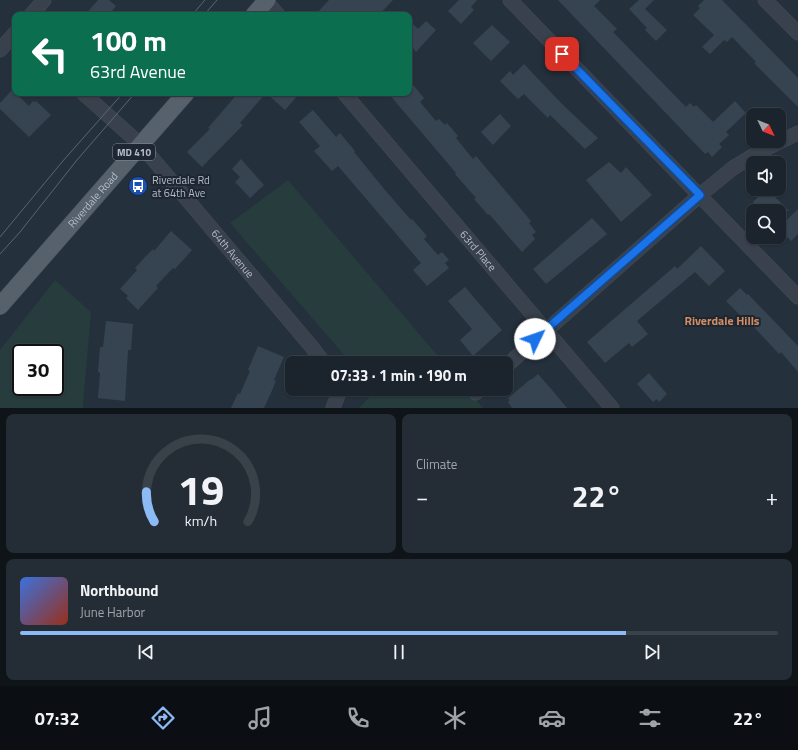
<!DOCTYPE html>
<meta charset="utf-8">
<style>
body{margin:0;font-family:"Titillium Web",sans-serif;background:#242c35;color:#f1f3f6;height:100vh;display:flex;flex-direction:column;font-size:15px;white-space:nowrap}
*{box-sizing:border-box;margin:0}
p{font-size:13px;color:#a0a4aa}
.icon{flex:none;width:22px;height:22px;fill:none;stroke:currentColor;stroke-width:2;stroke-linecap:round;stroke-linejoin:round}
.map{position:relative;height:408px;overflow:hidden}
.details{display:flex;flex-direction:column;gap:6px;padding:6px;background:#0f1419;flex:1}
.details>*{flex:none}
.hud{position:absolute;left:12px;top:12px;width:400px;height:84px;border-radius:8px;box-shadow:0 1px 3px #0004,0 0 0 1px #394149;background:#0b6e4f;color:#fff;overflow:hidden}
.needle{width:26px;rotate:133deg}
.fabs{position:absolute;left:746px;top:108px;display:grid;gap:8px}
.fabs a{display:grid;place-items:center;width:40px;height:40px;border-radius:8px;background:#1b242d;box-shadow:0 1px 3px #0004,0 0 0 1px #394149;font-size:20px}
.speed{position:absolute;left:12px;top:344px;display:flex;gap:8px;font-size:20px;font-weight:700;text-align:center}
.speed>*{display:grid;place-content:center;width:52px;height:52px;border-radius:50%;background:#1b242d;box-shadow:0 1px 3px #0004,0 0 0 1px #394149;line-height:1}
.speed .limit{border:2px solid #111;border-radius:6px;background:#fff;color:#111}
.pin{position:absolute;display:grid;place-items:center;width:34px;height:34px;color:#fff;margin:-17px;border-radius:8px;box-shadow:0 2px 6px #0006}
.me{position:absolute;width:44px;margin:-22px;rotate:48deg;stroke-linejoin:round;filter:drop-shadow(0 0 3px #0008)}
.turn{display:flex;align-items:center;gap:14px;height:84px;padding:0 12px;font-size:18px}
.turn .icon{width:52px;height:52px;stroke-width:2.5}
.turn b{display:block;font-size:28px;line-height:34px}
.big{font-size:30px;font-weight:700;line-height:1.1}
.details .card{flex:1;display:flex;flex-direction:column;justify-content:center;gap:6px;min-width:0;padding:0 14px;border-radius:8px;background:#242c35}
.details .dial{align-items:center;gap:0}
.dial svg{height:104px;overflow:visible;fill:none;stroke:#394149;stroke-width:7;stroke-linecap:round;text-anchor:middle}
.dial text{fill:#f1f3f6;stroke:none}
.song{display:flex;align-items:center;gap:12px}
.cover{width:48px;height:48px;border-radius:6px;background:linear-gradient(135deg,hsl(220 70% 55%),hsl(10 70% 35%))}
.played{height:4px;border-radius:2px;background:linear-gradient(90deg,#8bbaf5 80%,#394149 80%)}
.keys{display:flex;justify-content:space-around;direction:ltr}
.heat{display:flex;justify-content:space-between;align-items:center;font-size:22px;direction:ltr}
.details .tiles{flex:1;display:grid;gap:6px;grid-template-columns:1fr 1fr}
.card:last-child{grid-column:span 2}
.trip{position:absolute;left:285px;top:356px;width:228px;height:40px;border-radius:8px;background:#1b242d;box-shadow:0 1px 3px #0004,0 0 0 1px #394149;font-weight:700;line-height:40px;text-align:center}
.tabs{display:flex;height:64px;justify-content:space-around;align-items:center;background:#0b0e12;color:#a0a4aa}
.tabs .icon{width:28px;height:28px}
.tabs .on{color:#8bbaf5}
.tabs b{font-size:18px;color:#f1f3f6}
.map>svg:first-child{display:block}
.green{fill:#263c3d;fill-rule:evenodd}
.building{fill:#364452}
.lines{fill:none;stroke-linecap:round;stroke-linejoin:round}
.minor-casing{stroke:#444d58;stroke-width:15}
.major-casing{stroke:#444d58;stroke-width:18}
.minor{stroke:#38414c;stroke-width:14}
.major{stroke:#56616c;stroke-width:17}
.tram{stroke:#5a6673;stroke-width:1}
.route-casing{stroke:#114b97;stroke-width:10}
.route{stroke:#1a73e8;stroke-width:7}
.labels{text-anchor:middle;stroke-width:4;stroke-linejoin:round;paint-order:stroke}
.shield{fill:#1d2631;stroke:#868f9b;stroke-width:1}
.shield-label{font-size:10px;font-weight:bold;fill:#b3bcc8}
.poi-label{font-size:11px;fill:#b3bcc8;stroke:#1d2631;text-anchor:start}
.street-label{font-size:11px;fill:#b3bcc8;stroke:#1d2631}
.neighbourhood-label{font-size:12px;font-weight:bold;fill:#d28d64;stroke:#1d2631}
</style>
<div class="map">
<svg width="798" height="408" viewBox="0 0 798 408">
<rect width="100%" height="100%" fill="#24303c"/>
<path class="green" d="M288,180L444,363H351L230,223Z
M55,280L91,312L83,406L84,408H0V350ZM21,353H55V387H21Z
M374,389H467L483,408H359L375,391Z"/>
<path class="building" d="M98,0H109L116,6L109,15H85Z
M329,0H393L379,15H315Z
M459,0H477L471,7L474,10L461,24L448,11Z
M558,0H600L594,6L617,29L613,32L686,107L690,103L694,107L696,105L713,122L735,101L746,113L726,132L729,135L719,144L722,147L712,157L708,152L705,154Z
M639,0H654L645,9L667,30L656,41L645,30L647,28L629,9Z
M704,0H722L798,78V107L754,63L756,62L732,37L727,42L724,40L710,54L702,47L714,35L693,15L700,8L698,6Z
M409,20L418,29L426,21L436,30L416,52L409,44Z
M492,25L510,42L491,61L473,43Z
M524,64L562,104L598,138L585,149L550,115L548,118L524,94L518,99L500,81L510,71L513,75Z
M409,80L424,98L420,102L436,121L439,119L445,125L447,123L458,136L456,138L473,159L476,156L531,221L529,223L536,232L532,235L535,239L522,252L489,214L488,215L474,199L476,198L455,174L456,173L388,93H409Z
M12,90L29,106L33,101L34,102L36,101L51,115L29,137L0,109V103Z
M238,93H266L240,123L243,125L202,167L187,152L210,129L208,128Z
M266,93H300L285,110Z
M313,110L336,137L340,133L355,151L354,152L385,190L411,220L412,219L427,236L424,239L438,255L442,252L449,260L445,263L449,268L427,286L413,270L421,263L338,166L332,171L314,151L320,146L299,122Z
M500,114L511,126L493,145L481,132Z
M241,159L264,185L250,198L235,182L240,177L232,169Z
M609,162L621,173L626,167L652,195L621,222L586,180Z
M766,189H767L789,211H762L753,202Z
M798,209V234L791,241L779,228Z
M592,218L607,234L546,284L533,269Z
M171,231L192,250L175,269L173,268L156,286L158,288L138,310L126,298L128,296L120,289L137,270L135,268L144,258L153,249L154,251Z
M701,246L725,271L709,286L695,272L637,321L648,334L632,347L629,343L605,363L587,342L675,266L677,269Z
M465,287L502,330L473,356L460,340L472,329L448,301Z
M740,288L747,295L748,294L798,346V372L781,352L779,354L752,325L751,326L726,301Z
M106,321L133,324L131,350H128L125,401L98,398L100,373L98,372L100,347H103Z
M258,346L284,357L274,380L276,381L270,395L264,408H231L238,393L240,394L250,371L248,370Z
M649,373L667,394L659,402L657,399L653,402L637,384Z
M538,374L552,390L567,408H512L508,402L510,400L508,398L531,379V380Z"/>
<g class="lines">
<g class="minor-casing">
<g id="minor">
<path d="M510,0L798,297"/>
<path d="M765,0L798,33"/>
<path d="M266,1L278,15"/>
<path d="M31,15L44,0"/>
<path d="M0,50L15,33"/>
<path id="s1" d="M83,93L141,145L311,346L324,363"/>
<path id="s2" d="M344,93L612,408"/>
<path d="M506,366L700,195L733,168L761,151L798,133"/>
<path d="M476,393L481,389"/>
<path d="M333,408L338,395L339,389"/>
</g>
</g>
<g class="major-casing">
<g id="major">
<path d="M254,15L267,0"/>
<path id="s3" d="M0,306L186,93"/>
</g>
</g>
<use href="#minor" class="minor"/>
<use href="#major" class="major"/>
<path class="tram" d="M192,15L205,0
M204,15L217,0
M0,237L62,162L123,93
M0,254L20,232L77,160L135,93"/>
</g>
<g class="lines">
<g class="route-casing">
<path id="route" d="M535,339L700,195L562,54"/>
</g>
<use href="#route" class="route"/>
</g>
<defs>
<g id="bus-disc" transform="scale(1)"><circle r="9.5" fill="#1a4fb4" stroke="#1d2631"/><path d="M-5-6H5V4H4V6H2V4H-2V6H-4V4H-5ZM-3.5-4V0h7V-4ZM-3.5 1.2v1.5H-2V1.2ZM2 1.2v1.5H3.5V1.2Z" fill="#fff"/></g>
</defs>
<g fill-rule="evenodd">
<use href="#bus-disc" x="138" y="186"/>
</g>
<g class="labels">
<rect class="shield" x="113" y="144" width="42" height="16" rx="3"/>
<g class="shield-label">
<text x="134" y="156">MD 410</text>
</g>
<g class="poi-label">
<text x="152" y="184">Riverdale Rd<tspan x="152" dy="13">at 64th Ave</tspan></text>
</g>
<g class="street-label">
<text dy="4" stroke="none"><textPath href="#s3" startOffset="141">Riverdale Road</textPath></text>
<text dy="4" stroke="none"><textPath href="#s2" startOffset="207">63rd Place</textPath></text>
<text dy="4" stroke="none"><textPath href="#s1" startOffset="220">64th Avenue</textPath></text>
</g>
<g class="neighbourhood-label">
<text x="722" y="325">Riverdale Hills</text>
</g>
</g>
</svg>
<div class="fabs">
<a><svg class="needle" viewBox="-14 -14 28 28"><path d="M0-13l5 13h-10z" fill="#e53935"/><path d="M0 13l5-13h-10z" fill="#a0a4aa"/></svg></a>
<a><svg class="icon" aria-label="sound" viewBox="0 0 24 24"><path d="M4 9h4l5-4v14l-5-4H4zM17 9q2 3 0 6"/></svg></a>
<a><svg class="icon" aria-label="search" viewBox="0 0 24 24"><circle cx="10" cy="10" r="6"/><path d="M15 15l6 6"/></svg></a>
</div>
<div class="speed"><div class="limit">30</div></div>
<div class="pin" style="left:562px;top:54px;background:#d93025"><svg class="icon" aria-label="arrive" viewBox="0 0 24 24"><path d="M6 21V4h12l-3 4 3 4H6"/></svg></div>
<svg class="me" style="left:535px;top:339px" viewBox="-20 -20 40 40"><circle r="19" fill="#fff"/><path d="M0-13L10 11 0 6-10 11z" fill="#1a73e8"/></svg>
<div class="trip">07:33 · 1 min · 190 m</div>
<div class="hud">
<div class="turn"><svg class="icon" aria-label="left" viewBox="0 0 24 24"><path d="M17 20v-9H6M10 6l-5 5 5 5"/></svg><div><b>100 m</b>63rd Avenue</div></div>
</div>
</div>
<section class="details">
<div class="tiles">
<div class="card dial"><svg viewBox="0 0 100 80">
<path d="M14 69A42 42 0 1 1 86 69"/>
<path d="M14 69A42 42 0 0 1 8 46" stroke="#8bbaf5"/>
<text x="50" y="56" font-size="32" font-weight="700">19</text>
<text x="50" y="72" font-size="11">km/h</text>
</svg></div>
<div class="card"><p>Climate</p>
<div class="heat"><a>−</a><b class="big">22°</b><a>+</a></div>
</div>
<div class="card">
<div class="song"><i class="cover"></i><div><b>Northbound</b><p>June Harbor</p></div></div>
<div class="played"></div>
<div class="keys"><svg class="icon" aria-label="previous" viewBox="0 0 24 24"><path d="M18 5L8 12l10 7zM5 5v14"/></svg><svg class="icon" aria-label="pause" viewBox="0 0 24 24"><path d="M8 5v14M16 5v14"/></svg><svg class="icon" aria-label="next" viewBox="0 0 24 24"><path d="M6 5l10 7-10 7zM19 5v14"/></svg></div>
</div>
</div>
</section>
<nav class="tabs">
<b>07:32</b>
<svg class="icon on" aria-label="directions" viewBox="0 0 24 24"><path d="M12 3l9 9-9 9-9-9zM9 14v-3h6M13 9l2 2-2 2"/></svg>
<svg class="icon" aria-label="music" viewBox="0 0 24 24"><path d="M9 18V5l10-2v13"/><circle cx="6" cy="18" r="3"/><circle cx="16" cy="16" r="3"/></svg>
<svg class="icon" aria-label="phone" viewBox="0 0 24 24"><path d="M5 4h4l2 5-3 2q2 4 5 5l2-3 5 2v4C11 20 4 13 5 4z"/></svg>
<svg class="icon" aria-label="climate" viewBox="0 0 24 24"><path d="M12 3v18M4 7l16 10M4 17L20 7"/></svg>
<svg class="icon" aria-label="car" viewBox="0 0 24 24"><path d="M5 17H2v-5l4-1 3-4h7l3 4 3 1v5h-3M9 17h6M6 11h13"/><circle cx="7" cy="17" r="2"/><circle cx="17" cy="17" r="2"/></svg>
<svg class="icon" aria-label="filters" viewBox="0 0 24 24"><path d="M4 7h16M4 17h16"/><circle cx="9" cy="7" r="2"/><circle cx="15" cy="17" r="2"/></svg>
<b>22°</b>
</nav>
